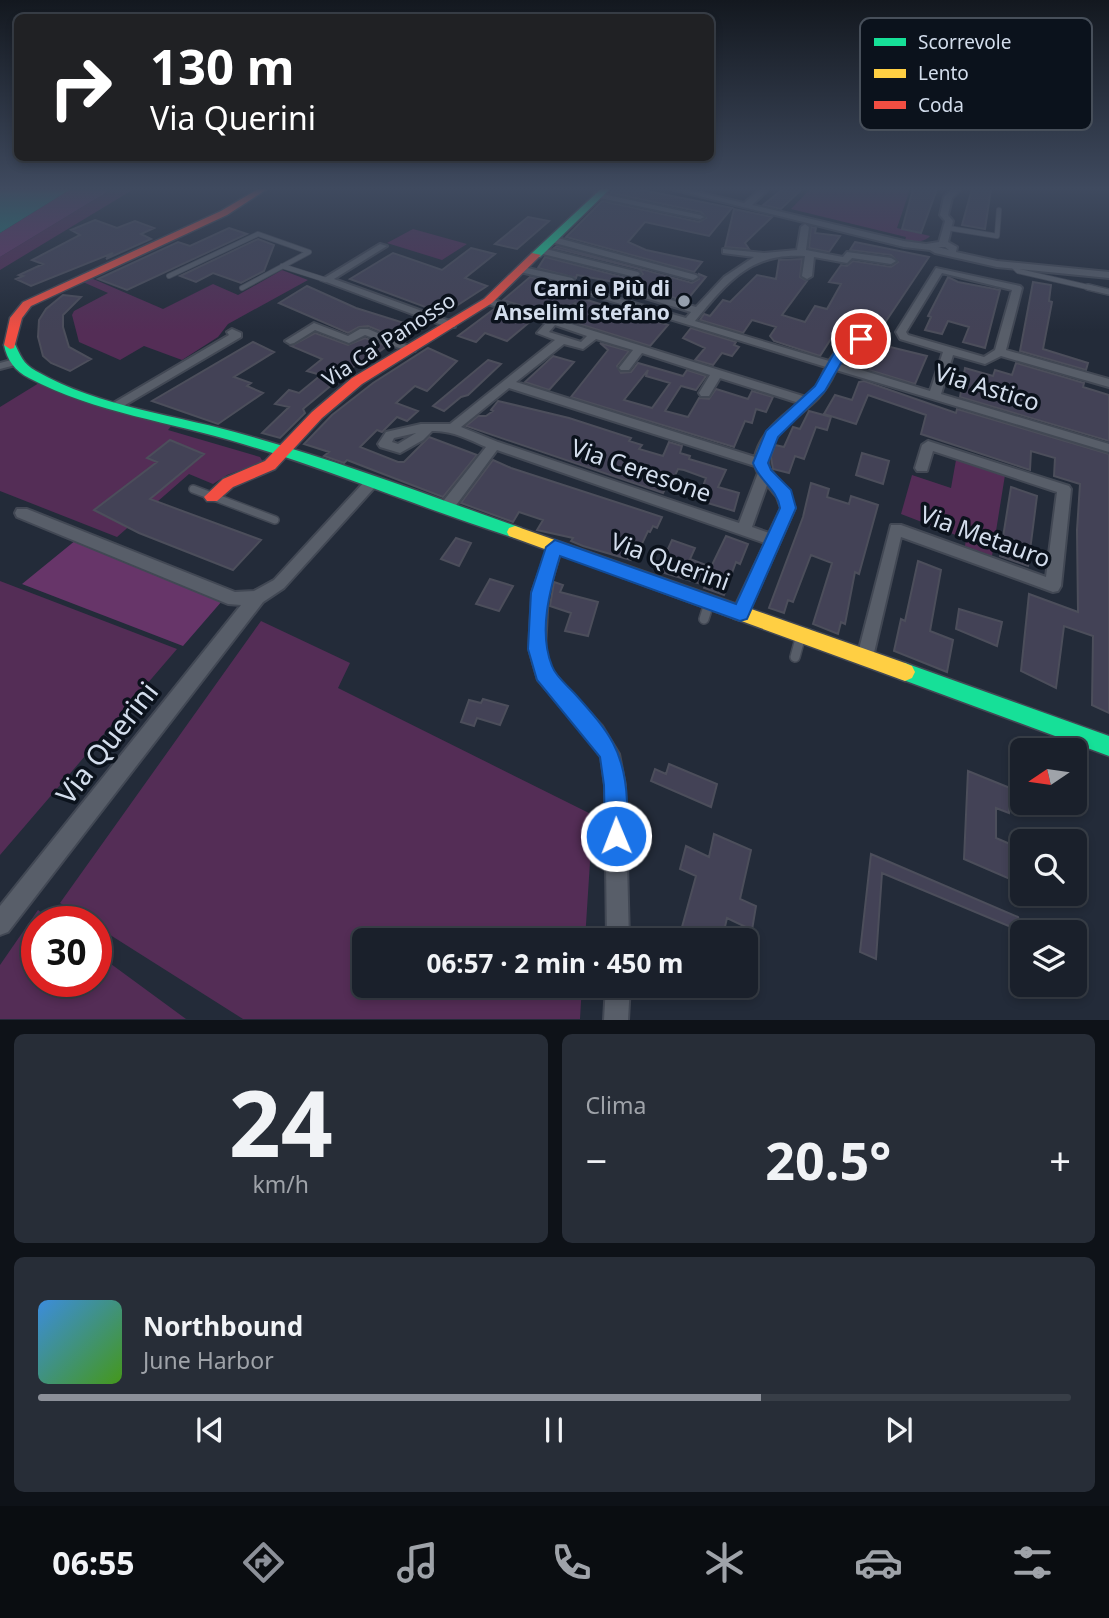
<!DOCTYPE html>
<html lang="it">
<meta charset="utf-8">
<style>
body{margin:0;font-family:"Noto Sans",sans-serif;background:#272d37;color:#f1f3f6;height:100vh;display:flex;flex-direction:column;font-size:26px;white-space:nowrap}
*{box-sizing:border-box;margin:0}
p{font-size:23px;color:#9fa3a9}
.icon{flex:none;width:38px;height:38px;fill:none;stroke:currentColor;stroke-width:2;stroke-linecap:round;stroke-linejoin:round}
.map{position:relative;height:1020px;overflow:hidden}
.panel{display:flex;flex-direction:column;gap:14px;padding:14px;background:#0e1218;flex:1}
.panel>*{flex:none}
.hud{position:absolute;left:14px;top:14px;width:700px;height:147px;border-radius:10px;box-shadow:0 4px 10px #0003,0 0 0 2px #383e47;background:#202124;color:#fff;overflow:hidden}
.needle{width:46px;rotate:257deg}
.buttons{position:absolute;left:1010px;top:738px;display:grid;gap:14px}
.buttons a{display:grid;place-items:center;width:77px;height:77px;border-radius:10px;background:#1a202b;box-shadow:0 4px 10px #0003,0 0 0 2px #383e47;font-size:35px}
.speed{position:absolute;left:21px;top:906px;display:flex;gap:14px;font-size:35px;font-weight:700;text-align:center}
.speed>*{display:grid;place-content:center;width:91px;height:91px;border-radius:50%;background:#1a202b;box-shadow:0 4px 10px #0003,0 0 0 2px #383e47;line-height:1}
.speed .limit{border:10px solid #d22;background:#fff;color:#111}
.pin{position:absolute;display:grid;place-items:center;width:60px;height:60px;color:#fff;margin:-30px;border:4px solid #fff;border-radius:50%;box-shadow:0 2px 7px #0007}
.me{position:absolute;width:77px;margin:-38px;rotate:359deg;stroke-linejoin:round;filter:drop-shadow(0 0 5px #0008)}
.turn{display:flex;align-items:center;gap:24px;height:147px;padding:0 21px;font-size:32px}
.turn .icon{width:91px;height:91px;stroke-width:2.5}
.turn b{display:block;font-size:49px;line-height:60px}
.big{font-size:52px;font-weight:700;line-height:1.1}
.panel .card{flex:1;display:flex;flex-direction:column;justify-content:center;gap:10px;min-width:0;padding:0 24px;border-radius:10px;background:#272d37}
.panel .dial{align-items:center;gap:0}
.dial b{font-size:91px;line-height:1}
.song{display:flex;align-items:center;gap:21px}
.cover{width:84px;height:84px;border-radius:10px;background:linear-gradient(135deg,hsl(210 70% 55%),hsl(100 70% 35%))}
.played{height:7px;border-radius:4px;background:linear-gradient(90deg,#8c9099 70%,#383e47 70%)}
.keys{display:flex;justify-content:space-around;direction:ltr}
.heat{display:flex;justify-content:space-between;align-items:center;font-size:38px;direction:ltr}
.panel .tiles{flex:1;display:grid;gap:14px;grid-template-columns:1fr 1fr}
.card:last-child{grid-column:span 2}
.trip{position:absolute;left:352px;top:928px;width:406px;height:70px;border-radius:10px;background:#1a202b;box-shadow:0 4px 10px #0003,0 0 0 2px #383e47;font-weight:700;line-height:70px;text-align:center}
.tabs{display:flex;height:112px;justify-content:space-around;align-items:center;background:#0a0d11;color:#9fa3a9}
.tabs .icon{width:49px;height:49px}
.tabs .selected{color:#8c9099}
.tabs b{font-size:32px;color:#f1f3f6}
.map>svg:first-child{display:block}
.green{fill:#542d56}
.forest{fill:#673569}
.water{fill:#1e7f7c}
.building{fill:#434256;stroke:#4c4e5b;stroke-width:2;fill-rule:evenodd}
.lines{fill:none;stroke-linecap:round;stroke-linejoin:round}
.lane-far3-casing{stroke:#424854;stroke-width:6}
.lane-far2-casing{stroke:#424854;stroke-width:8}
.lane-far1-casing{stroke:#424854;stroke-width:10}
.lane-casing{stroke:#424854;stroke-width:12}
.street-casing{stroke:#424854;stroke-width:4}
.fast-casing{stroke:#424854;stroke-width:3}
.slow-casing{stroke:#424854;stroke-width:3}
.jam-casing{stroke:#424854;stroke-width:3}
.lane-far3{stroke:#585e69;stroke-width:4.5}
.lane-far2{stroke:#585e69;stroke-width:5}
.lane-far1{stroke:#585e69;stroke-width:7}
.lane{stroke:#585e69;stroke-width:9}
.street{fill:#585e69;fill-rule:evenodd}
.fast{fill:#16e098;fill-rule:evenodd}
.slow{fill:#ffcf43;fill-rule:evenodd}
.jam{fill:#f24e42;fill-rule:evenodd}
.route{fill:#1a73e8;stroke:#114b97;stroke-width:2}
.poi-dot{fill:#959fad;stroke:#0b121c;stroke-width:2.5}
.labels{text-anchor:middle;stroke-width:7;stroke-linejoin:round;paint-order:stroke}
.far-poi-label{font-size:21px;font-weight:bold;fill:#d3ddec;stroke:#0b121c;text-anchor:end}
.far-street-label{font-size:21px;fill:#d3ddec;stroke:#0b121c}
.street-label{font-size:24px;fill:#d3ddec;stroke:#0b121c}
.near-street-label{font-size:28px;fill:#d3ddec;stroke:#0b121c}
.key{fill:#0b121c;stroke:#474f5a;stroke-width:2}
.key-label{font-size:19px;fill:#d3ddec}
</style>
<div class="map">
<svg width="1109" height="1020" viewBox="0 0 1109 1020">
<rect width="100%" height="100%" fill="#232b39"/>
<path class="green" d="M112,189H134L0,270V257Z
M810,189H910L897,228L930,236C924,243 913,242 905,240L906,237L791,209Z
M413,229L467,244L442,260L387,243Z
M282,270L308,280L228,324L218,337L182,360L144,346L120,360L79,342L72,315L74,311L108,293L83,282L91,278L163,309L213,284L238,295Z
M39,383L147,420L172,425L168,430L260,457L263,462L227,475L213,484L189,474L117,537L0,491V407Z
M956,460L1005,475L992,556L965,546L966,539L901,514L912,475L951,488Z
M0,581L177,649L0,855Z
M261,621L350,663L338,688L593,815L585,940H364V985H582L580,1019H243L96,926V922H91L60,903Z
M38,910L54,922H37V982H96V953L186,1019H0V965Z"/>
<path class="forest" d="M71,189H112L0,257V233Z
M76,540L222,601L183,646L22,584Z"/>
<path class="water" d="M0,189H71L0,233Z"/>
<path class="building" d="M613,189H637L732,208L709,236L645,222L628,242L646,250L702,262L694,272L566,237L602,201L699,222L706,218L701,212L611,193Z
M783,189H802L781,209L763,205Z
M913,189H937L921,233L902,229Z
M972,189H991L985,229L962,225Z
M734,209L772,217L745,243L749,249L725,247Z
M528,217L549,221L517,249L495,244Z
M95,220L117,228L135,221L154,228L141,234L151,239L106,259L113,253L31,286L16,279L23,276L19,275L43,264L32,260L80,235L71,230Z
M811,227L816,228L815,233L840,236L829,252L809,248Z
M229,228L247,234L127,290L98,279L178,242L190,246Z
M258,239L274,245L264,271L241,283L213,273L196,282L180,276Z
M855,242L929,257L876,336L840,325L820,356L774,341L770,336L776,327L752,320L743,333L700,320L704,314L710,316L723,300L730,302L757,275L776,279L779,260L802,259L800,277L807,281L782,315L805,322L815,306L827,309L841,284L829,282L841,265L847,266L853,261L891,267L898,262L891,255L850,250Z
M557,246L692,283L699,279V274L706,277L686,301L625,284L577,275L576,278L538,268L545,257L634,280L643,274L639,269L554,248Z
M471,248L495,254L465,278L487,286L444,314L350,279L393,253L442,270Z
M530,277L568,286L575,283L571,295L668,325L650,346L576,323L584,314L575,303L559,317L503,300Z
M948,277L958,282L1000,290L985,348L963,342L969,327L948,321L942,334L925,330L931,317L928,316Z
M1033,282L1051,285L1049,301L1052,302L1043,349L1088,363L1086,370L1020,351Z
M307,286L356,308L414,326L397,338L368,326L359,327L348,333L279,303Z
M63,295L81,297L63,315V327L69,347L91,359L70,371L51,363L43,356L38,337L39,320L46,309Z
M494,309L531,321L507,341L485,333L476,342L458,336Z
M691,328L736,342L734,345L739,347L732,356L722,353L713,365L695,360L705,348L683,338Z
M315,333L348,345L365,338L387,346L361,365L357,364L303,409L305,413L280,438L262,433L289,407L275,404L289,390L299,393L321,375L307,371L322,359L291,346Z
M253,342L274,352L234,377L251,383L247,386L263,393L218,424L152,401Z
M600,343L629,351L617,366L621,373L631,372L638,363L683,376L687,370L706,376L696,390L681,386L665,411L688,417L699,398L709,399L716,389L748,399L752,391L773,397L766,412L756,409L752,423L745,421L734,447L571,397L608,350ZM648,370L646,376L670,383L652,408L624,400Z
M882,345L927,356L915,384L869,370Z
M428,348L457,361L427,391L415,386L396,403L418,411L407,421L397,417L382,432L377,430L360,447L398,462H404L429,437L477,455L443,497L347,460L344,463L324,456L329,452L304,444L332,415L373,383Z
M553,356L574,362L549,390L525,382Z
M488,360L501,364L468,395L461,397L444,411L433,406Z
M1016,363L1084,383L1083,387L1109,395V441L960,397L965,368L993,376L995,370L1012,375Z
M864,381L956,413L957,409L1109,454V713L1092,705L1093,636L1064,626L1056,688L1021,671L1029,594L1078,612L1077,530L1080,484L1054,476L1055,458L1031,451L1030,470L921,434L926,415L868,395L856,424L824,414L835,395L852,400L859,382Z
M498,401L569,418L631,438L629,441L642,445L639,449L663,456L669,442L682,446L680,453L690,456L689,459L726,470L718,487L739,493L734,511L698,500L706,478L684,470L678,469L670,486L667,485L663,493L466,426L478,416H486L493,411L491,410Z
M809,411L831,417L827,430L816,427L804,459L795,456L789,473L773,469L771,457L775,445L784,447L793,427L800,429Z
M170,440L204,454L150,499L261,540L233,570L139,533L94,510L157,462L147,458Z
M862,453L889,461L883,484L856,475Z
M493,460L511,468L662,517L657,528L653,526L650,532L648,531L639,550L636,549L631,560L583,546L571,541L573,538L537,530L543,520L519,512L513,522L461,503Z
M811,483L829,489L827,497L849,504L851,496L878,505L859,574L855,572L845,624L841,622L838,634L813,624L832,563L811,555L793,602L788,600L784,613L769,608L803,517Z
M1011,487L1037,496L1028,566L1000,556Z
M726,536L748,544L740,564L736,562L724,595L704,588L705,585L658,571L672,540L695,548L690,559L711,567Z
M456,538L471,543L459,566L441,559Z
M918,561L941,570L930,631L953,640L947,672L894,651L901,619L905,621Z
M490,579L513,586L499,611L476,604Z
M554,582L563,585L560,592L598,602L588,636L565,631L571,613L550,606Z
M959,609L1002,622L997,646L956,629Z
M483,699L508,706L500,725L477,718L474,726L461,722L469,700L481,703Z
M669,764L717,784L711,807L651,781L655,769L666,774Z
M968,771L1010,788L1009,813L996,808V838L1010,844V879L964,859Z
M714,834L751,850L740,899L756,906L752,930L727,918L722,940H708L682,927L696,876L680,869L686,846L709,857Z
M871,854L1018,917L1023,932L882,873L876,959L860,952Z"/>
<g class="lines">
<g class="lane-far3-casing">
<path id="lane-far3" d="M948,228L997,236L999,210
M282,266L326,280
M1013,266L1018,271L1096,289
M169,276L258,234L309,252L242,288"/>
</g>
<g class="lane-far2-casing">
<path id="lane-far2" d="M1088,287L1109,292"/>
</g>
<g class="lane-far1-casing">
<path id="lane-far1" d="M193,489L275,520"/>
</g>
<g class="lane-casing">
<path id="lane" d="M704,619L709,603
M795,657L801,635"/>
</g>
<g class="street-casing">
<path id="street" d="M671,189H683L744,203L761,189H769L752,205L904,241L926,244L939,242L945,221L940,215L944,197L953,189H961L952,198L948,215L953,221L948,242L957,247L956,252L997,261L1109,272V278L997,267L935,253L930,250L904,247ZM938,247H945L949,250Z
M598,193L700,215L704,217L700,219L595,197V193Z
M805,224L809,227L806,250L843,257L847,252L891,258L896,261L891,264L852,258L847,263L814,257L812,276L807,279L802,276L805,256C751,252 727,282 695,321L829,361L848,335H856L871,342L858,369L930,391L943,352L900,339L896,332L936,268L1020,286L1022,288L1006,350L1109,379V387L1001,356L985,364L953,355L941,394L1109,444V452L836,370C831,381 826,390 818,398C799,418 763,436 769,468L787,490L795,508L746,618L740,620L734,618L732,613L765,543L497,450L451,512L446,513L439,508L441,504L486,447C468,439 451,430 432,431L423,440L400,453L380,447L378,444L386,432L421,424H450L555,340L537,333L546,323L485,303L483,301L488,298L806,397L817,386L826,367L588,294L596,292L686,318L691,312L619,290L624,287L696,307L724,277L754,257L723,253V249L764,253L797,250L801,227ZM942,273L1012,290L995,350L984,357L908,335L906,332ZM555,325L587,336L581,342L549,332ZM596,339L633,350L619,368L621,370H629L642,353L710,375L699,393L701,396H709L720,378L799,403C781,417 760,433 755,457L516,382L564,344L583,349ZM854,341L860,343L849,367L839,364ZM509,388L755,466L758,473L739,523L498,442L461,427ZM416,433L398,444L392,442L394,438ZM767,485L777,497L781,508L769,533L752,527Z
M554,237L696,275L698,277L693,280L551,242L550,240Z
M380,244L387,246L334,279L455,323V327H447L321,280Z
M542,248L638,272L640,274L635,277L539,253L538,251Z
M523,267L572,278L574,280L569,283L520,272L518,270Z
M314,323L348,336L360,329H368L416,349L415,351H407L365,335L349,343L315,330L294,343L290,344L285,341Z
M232,329L241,333V337L120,408L116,409L110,405L229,335L227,332Z
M15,359L19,360V364L0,369V363Z
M928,441L1069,486L1071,489L1061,586L1058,591L1053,592L901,537L873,657L871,662L865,665L859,662L857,657L891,525H901L1046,577L1057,492L933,451L927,471H917L915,468L922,445Z
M371,478L378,483L376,486L284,588L263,602L8,932L0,935V906L241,605L228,604L17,517L15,513L17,509H27L235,592L254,591L274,580L366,480Z
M555,541L560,543L562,547L548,593L545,649L551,670L602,726L619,754L625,785L629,940H607L605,785L601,757L588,738L538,680L529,649L532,593L548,547L550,543Z
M606,985H630L628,1020H604Z"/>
</g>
<g class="fast-casing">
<path id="fast" d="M601,189H610L540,257H532V253Z
M10,341L14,342C20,355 23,364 36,371C100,408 179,415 249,436C341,462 431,496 521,528L523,532L521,536L515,538C423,509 335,471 243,444C172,422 95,413 29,378C15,371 7,360 4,345Z
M905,663L1109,736V756L898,678L895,672L898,666Z"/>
</g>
<g class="slow-casing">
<path id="slow" d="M515,526L905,663L912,666L915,672L912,678L905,681L509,536L507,532L509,528Z"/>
</g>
<g class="jam-casing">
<path id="jam" d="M258,189H267L227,215L31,306L22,318L14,348L10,349L4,345L10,318L23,302L221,211Z
M532,253L541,255L492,303L362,384L322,418L275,469L233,487L217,501H207L204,497L223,479L265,461L312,412L352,378L484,299Z"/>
</g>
<use href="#lane-far3" class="lane-far3"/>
<use href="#lane-far2" class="lane-far2"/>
<use href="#lane-far1" class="lane-far1"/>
<use href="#lane" class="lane"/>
<use href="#street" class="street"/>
<use href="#fast" class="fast"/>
<use href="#slow" class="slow"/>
<use href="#jam" class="jam"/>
</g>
<linearGradient id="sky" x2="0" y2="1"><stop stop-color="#13181f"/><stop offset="0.57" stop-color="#3f4a5f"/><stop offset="1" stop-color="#3f4a5f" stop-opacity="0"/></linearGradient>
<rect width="1109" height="331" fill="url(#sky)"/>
<path class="route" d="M844,336H861L867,339L853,342L825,391L778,437L768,463L771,470L791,490L796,508L747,619L740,621L560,556C550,589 538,632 552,666C556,677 568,686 576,695C609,732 625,751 627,802C627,816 630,831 624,845L616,848L608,845L605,836L604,785L600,757L537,680L528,649L531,593L546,547L555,540L736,604L780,508C777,488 759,481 753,463L766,431L815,386Z"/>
<circle class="poi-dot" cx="684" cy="301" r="7"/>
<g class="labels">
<g class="far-poi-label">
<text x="670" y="296">Carni e Più di<tspan x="670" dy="24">Anselimi stefano</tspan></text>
</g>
<g class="far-street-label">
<text transform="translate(389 340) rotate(-33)" y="7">Via Ca' Panosso</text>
</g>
<g class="street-label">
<text transform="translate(987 388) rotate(17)" y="8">Via Astico</text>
<text transform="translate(641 471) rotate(19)" y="8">Via Ceresone</text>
<text transform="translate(985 537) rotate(20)" y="8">Via Metauro</text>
<text transform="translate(670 562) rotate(20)" y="8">Via Querini</text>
</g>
<g class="near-street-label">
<text transform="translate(107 743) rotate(-52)" y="10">Via Querini</text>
</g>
</g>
<rect x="860" y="18" width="232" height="112" rx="10" class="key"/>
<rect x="874" y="38" width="32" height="8" fill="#16e098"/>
<rect x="874" y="69" width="32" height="9" fill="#ffcf43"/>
<rect x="874" y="101" width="32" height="8" fill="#f24e42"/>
<g class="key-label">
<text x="918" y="49">Scorrevole</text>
<text x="918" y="80">Lento</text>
<text x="918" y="112">Coda</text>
</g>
</svg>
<div class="buttons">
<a><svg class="needle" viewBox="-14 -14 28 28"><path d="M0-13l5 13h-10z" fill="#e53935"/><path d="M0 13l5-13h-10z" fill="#9fa3a9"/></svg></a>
<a><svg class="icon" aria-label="search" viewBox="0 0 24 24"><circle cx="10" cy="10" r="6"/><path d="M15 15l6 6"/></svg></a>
<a><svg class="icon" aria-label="layers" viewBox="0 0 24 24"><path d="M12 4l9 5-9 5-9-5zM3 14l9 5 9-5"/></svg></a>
</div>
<div class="speed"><div class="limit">30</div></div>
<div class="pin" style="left:861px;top:339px;background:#d93025"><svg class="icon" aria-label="arrive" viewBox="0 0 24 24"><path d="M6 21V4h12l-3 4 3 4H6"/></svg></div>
<svg class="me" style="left:616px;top:836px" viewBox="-20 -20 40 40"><circle r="17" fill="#1a73e8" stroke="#fff" stroke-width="3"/><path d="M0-11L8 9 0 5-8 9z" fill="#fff"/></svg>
<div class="trip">06:57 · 2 min · 450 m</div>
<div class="hud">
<div class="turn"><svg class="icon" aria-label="right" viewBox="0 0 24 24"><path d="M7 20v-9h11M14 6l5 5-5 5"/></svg><div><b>130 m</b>Via Querini</div></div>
</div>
</div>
<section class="panel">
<div class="tiles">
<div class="card dial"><b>24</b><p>km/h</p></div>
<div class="card"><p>Clima</p>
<div class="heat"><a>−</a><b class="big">20.5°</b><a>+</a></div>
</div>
<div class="card">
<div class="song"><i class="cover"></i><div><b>Northbound</b><p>June Harbor</p></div></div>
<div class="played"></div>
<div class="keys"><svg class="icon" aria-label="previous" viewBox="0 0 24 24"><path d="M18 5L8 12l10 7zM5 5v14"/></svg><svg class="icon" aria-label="pause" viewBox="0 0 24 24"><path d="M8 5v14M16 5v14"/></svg><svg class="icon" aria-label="next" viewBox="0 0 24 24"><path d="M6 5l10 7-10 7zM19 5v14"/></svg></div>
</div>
</div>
</section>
<nav class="tabs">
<b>06:55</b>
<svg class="icon selected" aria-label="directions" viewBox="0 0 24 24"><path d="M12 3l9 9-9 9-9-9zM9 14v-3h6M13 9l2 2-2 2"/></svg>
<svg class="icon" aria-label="music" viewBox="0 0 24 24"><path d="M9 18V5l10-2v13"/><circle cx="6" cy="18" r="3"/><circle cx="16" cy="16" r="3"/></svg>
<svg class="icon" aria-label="phone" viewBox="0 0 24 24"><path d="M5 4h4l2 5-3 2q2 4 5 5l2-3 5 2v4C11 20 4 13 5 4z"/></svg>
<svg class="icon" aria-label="climate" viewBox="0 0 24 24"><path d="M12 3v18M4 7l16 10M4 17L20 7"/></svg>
<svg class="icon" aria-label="car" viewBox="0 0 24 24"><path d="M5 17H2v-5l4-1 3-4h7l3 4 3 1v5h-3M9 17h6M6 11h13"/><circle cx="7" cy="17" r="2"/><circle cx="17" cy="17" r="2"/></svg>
<svg class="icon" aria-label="filters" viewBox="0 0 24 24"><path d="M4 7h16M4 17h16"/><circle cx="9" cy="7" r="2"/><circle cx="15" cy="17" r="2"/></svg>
</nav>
